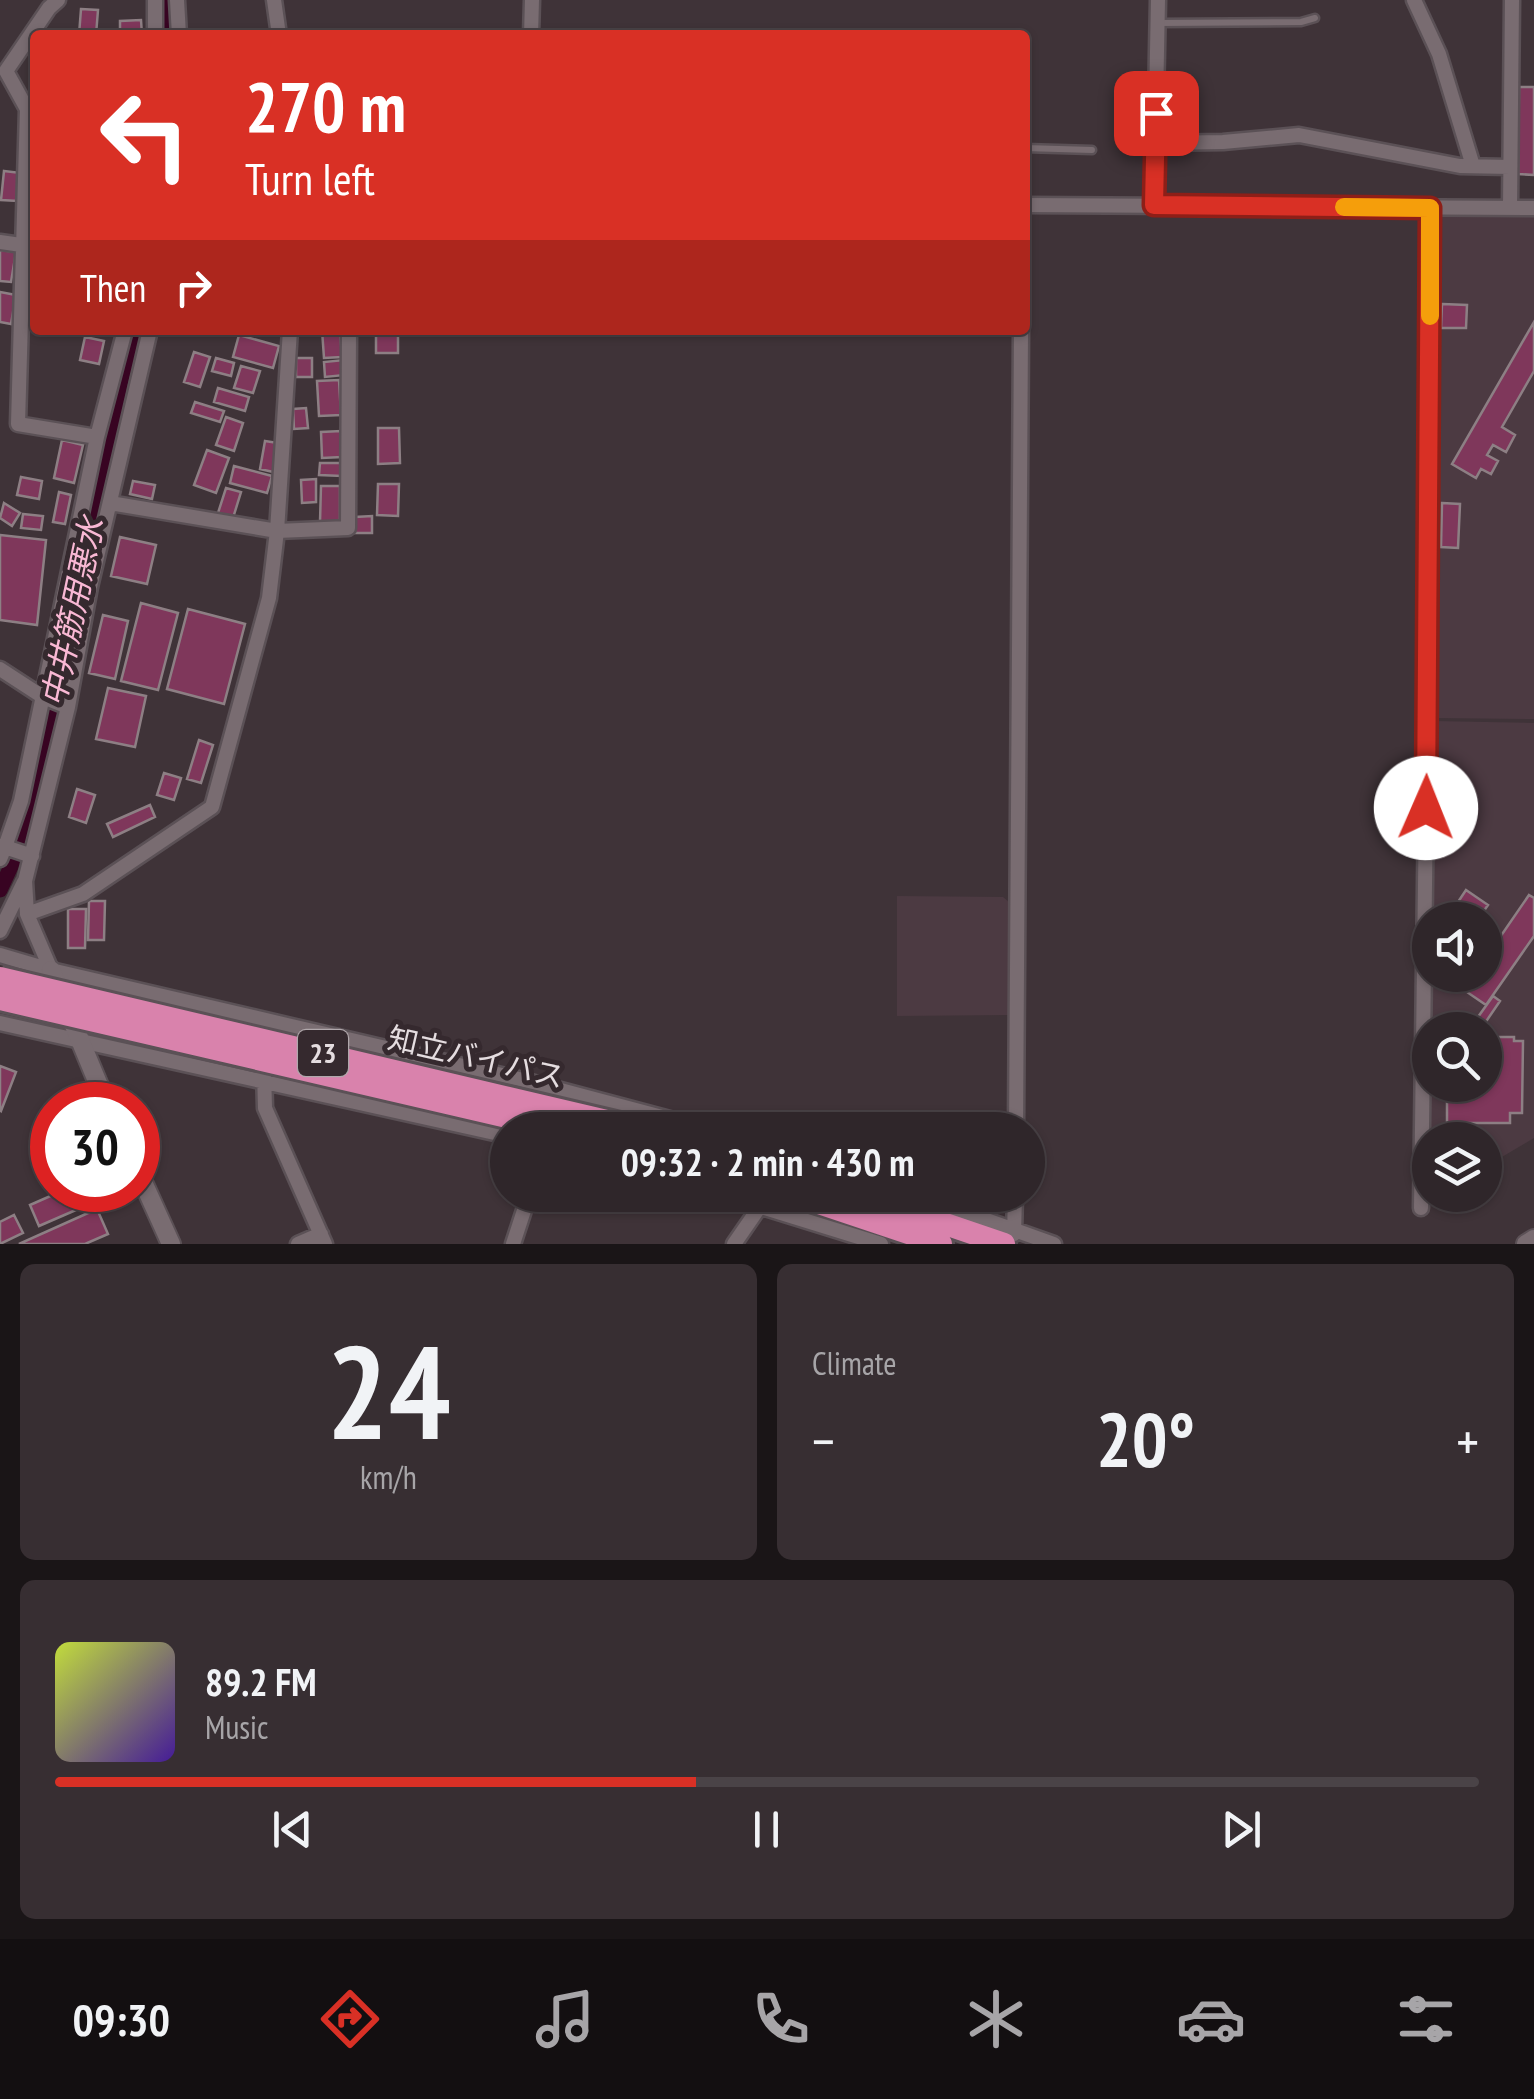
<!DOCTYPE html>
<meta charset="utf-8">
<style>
body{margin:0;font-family:"PT Sans Narrow","Noto Sans JP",sans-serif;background:#372e32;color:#f1f3f6;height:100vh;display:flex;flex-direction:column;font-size:38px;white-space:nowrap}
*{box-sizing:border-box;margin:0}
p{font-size:32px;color:#a7a5a8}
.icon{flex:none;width:55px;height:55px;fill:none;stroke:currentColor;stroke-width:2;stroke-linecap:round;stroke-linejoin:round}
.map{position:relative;height:1244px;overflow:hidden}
.sheet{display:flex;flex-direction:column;gap:20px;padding:20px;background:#1a1517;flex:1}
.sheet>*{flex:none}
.guide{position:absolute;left:30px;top:30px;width:1000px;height:305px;border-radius:10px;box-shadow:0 2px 8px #0004,0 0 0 2px #4a4347;background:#d93025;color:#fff;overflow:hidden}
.fabs{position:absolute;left:1412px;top:902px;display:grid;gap:20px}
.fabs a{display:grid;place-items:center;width:90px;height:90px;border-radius:50%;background:#2f262a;box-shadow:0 2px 8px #0004,0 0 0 2px #4a4347;font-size:50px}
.speed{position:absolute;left:30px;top:1082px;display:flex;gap:20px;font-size:50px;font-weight:700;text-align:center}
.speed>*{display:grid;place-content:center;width:130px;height:130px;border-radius:50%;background:#2f262a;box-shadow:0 2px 8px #0004,0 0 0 2px #4a4347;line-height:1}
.speed .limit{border:15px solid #d22;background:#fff;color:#111}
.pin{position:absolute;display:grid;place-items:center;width:85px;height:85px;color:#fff;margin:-42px;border-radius:20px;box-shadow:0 5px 15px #0006}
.me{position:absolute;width:110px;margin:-55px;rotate:1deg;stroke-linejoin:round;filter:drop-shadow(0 0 8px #0008)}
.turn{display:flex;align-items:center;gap:35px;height:210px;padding:0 50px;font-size:45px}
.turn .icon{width:130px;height:130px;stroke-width:2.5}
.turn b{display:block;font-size:70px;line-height:85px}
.then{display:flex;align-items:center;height:95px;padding:0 50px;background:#0003;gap:20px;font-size:38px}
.big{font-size:75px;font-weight:800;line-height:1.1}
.sheet .widget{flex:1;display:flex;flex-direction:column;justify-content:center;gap:15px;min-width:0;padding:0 35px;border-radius:15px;background:#372e32}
.sheet .dial{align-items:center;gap:0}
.dial b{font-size:130px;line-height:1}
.song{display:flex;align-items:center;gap:30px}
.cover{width:120px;height:120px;border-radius:15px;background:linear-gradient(135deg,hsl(70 70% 55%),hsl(260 70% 35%))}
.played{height:10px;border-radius:5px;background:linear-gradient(90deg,#d93025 45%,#4a4347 45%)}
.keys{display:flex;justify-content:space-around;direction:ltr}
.heat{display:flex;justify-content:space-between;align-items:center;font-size:55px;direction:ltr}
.sheet .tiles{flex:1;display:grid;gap:20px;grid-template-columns:1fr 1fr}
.widget:last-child{grid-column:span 2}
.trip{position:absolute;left:490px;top:1112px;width:555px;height:100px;border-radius:50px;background:#2f262a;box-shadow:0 2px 8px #0004,0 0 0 2px #4a4347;font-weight:800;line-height:100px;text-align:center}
.tab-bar{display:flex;height:160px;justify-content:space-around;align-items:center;background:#130f11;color:#a7a5a8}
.tab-bar .icon{width:70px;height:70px}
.tab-bar .active{color:#d93025}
.tab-bar b{font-size:45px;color:#f1f3f6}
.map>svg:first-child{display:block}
.built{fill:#4c3a42}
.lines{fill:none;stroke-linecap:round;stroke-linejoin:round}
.canal{stroke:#380422;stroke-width:15}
.building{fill:#7f375b;stroke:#8d7f84;stroke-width:2.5}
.service-casing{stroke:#5b5156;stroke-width:11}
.minor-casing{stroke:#5b5156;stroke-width:19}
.tertiary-casing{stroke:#5b5156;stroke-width:22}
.trunk-casing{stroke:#5b5156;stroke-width:28}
.service{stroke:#796c71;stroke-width:6}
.minor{stroke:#796c71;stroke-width:14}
.tertiary{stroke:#796c71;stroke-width:18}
.trunk{stroke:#d982ac;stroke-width:22}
.trunk-bridge-casing{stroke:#5b5156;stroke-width:28;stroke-linecap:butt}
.trunk-bridge{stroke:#d982ac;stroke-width:22}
.route-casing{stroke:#8d1f18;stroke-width:25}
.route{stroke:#d93025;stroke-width:18}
.slow{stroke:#f59e0b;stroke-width:18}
.labels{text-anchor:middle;stroke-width:10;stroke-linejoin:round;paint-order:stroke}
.shield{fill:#35292e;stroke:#b0a7ab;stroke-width:2.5}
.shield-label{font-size:28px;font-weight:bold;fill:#e5dde0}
.street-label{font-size:30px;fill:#e5dde0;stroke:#35292e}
.water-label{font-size:32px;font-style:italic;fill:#f9b8d4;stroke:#35292e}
</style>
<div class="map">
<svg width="1534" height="1244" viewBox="0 0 1534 1244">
<rect width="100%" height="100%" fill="#3f3338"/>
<path class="built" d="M1438,215L1534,216V719L1434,718Z
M1433,721L1534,723V1138L1485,1167V1140H1430V1195H1437L1428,1200L1430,1085H1485V1030H1431L1432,975H1485V920H1432Z
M897,896L1003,897L1009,902V1015L897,1016Z"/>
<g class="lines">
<path class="canal" d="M164,0L165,35
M0,890L19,849L33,800L121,380L135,330"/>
</g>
<path class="building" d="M81,9L98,10L96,35H79Z
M141,20L142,35H120V21Z
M1519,87H1534V175L1518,174Z
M4,171L21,173L18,201L1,200Z
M0,250L16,252L11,282L0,281Z
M0,292L16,295L11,324L0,322Z
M1442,304L1467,305L1466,328H1441Z
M1534,322V371L1502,427L1515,435L1506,452L1493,445L1487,455L1498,461L1491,474L1481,469L1476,478L1452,464Z
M322,330H340L342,357L324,358Z
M376,330H398V353H376Z
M239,335L279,346L273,368L233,357Z
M85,337L104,341L99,364L80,360Z
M194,352L210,357L200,387L184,382Z
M216,358L234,363L231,376L212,371Z
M296,358H312V377H296Z
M344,360L345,375L325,377L324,362Z
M241,366L260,371L253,393L234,388Z
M339,380L341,415L319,416L317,381Z
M218,388L249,397L245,411L214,402Z
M195,402L224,411L220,422L191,413Z
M306,408L308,428L294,429L293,409Z
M226,417L243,423L234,451L216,445Z
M378,428H399L400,463L378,464Z
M341,431L342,457L322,458L321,432Z
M62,440L83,445L74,483L54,478Z
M265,441L278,443L273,472L260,469Z
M207,450L229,458L216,493L194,485Z
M320,463H342V476L319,475Z
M234,466L272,476L267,493L230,483Z
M21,477L42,481L39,499L17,495Z
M316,479V502L302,503L301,480Z
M133,481L155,485L152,499L130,494Z
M378,484H399L398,516L377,515Z
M321,486H340V522H320Z
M226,488L241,492L233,518L218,513Z
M59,492L71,495L65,524L53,522Z
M4,503L20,513L12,526L0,518Z
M1442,503L1460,504L1458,548L1441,547Z
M23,514L43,516L41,530L21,528Z
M372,516V533H355V517Z
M0,535L46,540L37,625L0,620Z
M120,537L156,545L147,584L111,576Z
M141,603L178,613L158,690L121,681Z
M188,609L245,624L224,704L167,689Z
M103,615L128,621L115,679L89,673Z
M108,688L146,696L135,747L96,739Z
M199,740L213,745L201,783L187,779Z
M164,773L181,778L174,800L157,795Z
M77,789L95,795L86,823L69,817Z
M150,805L155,817L113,837L107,824Z
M1466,890L1488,905L1481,915L1475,920H1446Z
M1529,895L1534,898V936L1486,1005L1464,990L1474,975H1485V959Z
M89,901H105L104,940H88Z
M68,909H86L85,948H68Z
M1493,996L1500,1001L1485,1023L1484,1030H1477L1478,1017Z
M1485,1037H1514V1041H1523L1522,1113H1510V1123H1447V1085H1485Z
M0,1066L16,1072L1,1111L0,1110Z
M64,1190H86L92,1203L39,1226L30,1205Z
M97,1209L108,1234L85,1244H19Z
M14,1215L23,1233L0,1244V1222Z"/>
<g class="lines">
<g class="service-casing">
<path id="service" d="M1157,23L1301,22L1315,18
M1025,148L1092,150"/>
</g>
<g class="minor-casing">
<path id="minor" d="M58,0L49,8L6,71L27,109L18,424L97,437
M155,0V35
M177,0L179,35
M274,0L279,35
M1414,0L1439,54L1473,166
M531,35L532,0
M1155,143L1223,142L1299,135L1460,166L1510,167
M1025,205L1534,208
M1154,205L1158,0
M1510,208L1512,0
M0,242L35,247
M110,503L277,531L348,528L349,330
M0,669L43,697L68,707
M0,846L5,847L21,801L97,437L125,330
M0,859L5,847L32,856
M27,914L83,894L212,807L269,598L277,531L290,330
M0,931L24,882
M0,955L51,970L523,1080L711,1130
M51,970L27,914L25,881L68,707L90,587L150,330
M0,1023L508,1136
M264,1071L265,1108L325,1244
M1016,1130L1021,330
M723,1195L881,1244
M916,1195L1054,1244
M1421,1208L1430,481V208
M1014,1234L1015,1195
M298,1244L321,1234
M513,1244L529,1195
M734,1244L761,1205"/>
</g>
<g class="tertiary-casing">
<path id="tertiary" d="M51,970L107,1105
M138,1171L171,1244
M1526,1244L1534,1239"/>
</g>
<g class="trunk-casing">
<path id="trunk" d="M795,1195L941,1244
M860,1195L1004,1244"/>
</g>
<use href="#service" class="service"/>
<use href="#minor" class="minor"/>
<use href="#tertiary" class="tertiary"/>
<use href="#trunk" class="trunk"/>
<g class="trunk-bridge-casing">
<path id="trunk-bridge" d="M0,978L645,1130
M0,999L563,1130"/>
</g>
<use href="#trunk-bridge" class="trunk-bridge"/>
</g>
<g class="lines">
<g class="route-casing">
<path id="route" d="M1156,113L1154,205L1430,208L1426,808"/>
</g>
<use href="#route" class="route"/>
<path class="slow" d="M1344,207L1430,208V316"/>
</g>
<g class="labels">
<rect class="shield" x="298" y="1030" width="50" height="46" rx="8"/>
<g class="shield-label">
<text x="323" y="1063">23</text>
</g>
<g class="street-label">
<text transform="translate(476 1058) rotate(13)" y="10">知立バイパス</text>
</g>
<g class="water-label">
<text transform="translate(73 612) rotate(-78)" y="11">中井筋用悪水</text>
</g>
</g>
</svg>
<div class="fabs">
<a><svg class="icon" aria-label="sound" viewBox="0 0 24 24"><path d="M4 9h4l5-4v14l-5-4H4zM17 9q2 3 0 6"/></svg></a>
<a><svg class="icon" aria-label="search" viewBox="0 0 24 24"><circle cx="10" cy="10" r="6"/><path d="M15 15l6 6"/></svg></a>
<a><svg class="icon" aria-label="layers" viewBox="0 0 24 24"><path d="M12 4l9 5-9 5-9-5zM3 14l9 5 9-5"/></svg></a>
</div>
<div class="speed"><div class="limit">30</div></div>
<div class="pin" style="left:1156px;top:113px;background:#d93025"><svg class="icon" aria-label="arrive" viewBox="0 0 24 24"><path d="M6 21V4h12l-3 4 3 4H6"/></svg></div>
<svg class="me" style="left:1426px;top:808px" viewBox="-20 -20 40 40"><circle r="19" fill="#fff"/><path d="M0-13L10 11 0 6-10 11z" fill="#d93025"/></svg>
<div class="trip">09:32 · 2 min · 430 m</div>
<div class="guide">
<div class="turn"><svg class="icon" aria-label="left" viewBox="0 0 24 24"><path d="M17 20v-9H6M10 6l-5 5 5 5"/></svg><div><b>270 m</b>Turn left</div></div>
<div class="then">Then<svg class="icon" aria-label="right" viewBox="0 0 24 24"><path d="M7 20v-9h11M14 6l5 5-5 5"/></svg></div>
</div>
</div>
<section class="sheet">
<div class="tiles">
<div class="widget dial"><b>24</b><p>km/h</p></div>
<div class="widget"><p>Climate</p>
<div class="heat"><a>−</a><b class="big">20°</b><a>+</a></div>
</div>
<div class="widget">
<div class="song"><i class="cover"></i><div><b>89.2 FM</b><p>Music</p></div></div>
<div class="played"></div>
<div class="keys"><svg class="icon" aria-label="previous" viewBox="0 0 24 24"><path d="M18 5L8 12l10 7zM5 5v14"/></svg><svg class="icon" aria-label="pause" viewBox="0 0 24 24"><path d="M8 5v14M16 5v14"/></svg><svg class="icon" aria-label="next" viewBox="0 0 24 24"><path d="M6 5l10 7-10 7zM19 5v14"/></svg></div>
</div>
</div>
</section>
<nav class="tab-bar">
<b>09:30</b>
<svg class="icon active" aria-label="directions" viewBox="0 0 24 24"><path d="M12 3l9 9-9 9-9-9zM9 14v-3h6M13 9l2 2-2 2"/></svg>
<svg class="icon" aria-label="music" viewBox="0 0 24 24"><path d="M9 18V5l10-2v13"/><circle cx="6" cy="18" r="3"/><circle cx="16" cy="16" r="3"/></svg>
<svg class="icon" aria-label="phone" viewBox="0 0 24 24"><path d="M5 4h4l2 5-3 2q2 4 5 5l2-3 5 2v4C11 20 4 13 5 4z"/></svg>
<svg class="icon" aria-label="climate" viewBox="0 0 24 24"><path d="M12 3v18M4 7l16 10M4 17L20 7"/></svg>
<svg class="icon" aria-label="car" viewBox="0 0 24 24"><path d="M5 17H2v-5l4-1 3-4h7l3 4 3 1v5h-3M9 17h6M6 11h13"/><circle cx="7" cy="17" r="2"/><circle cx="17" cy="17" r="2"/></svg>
<svg class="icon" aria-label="filters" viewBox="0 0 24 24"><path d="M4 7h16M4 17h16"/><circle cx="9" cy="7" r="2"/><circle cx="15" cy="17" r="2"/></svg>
</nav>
